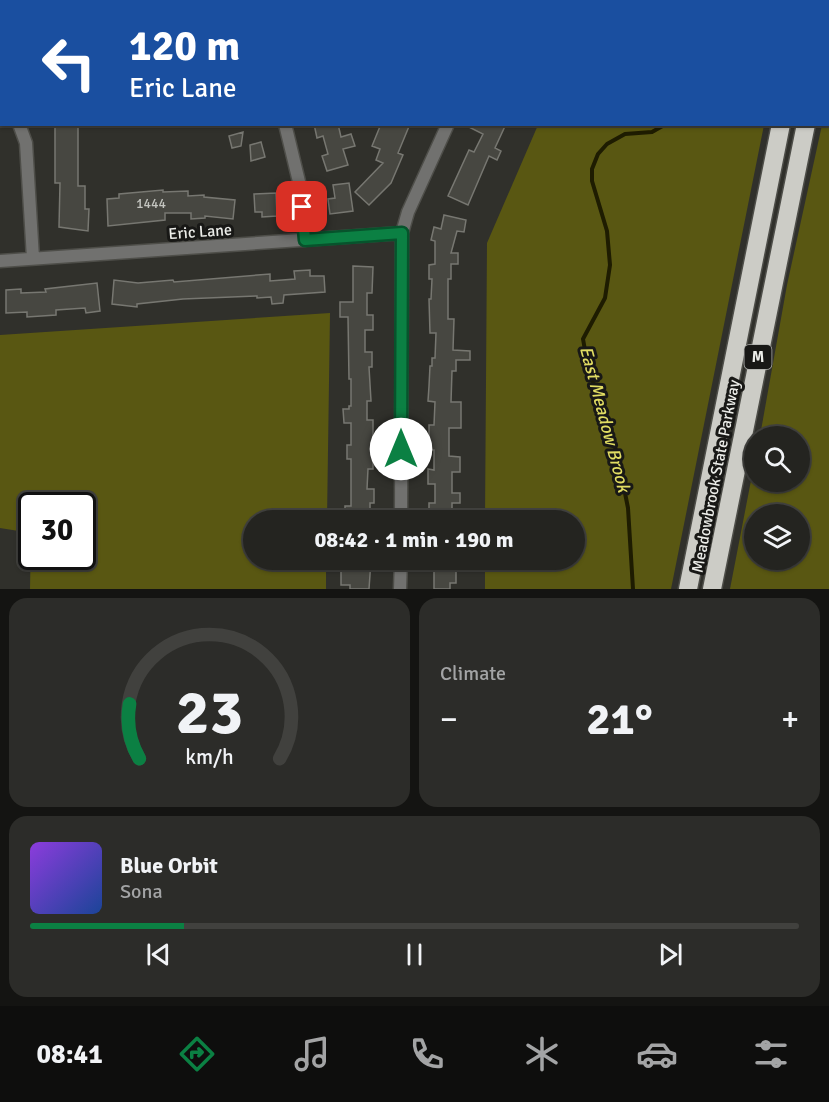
<!DOCTYPE html>
<meta charset="utf-8">
<style>
body{margin:0;font-family:Signika,sans-serif;background:#2c2c29;color:#f1f3f6;height:100vh;display:flex;flex-direction:column;font-size:22px;white-space:nowrap}
*{box-sizing:border-box;margin:0}
p{font-size:20px;color:#a3a4a5}
.icon{flex:none;width:33px;height:33px;fill:none;stroke:currentColor;stroke-width:2;stroke-linecap:round;stroke-linejoin:round}
.map{position:relative;height:589px;overflow:hidden}
.panel{display:flex;flex-direction:column;gap:9px;padding:9px;background:#141412;flex:1}
.panel>*{flex:none}
.banner{position:absolute;left:0px;top:0px;width:830px;height:126px;box-shadow:0 2px 4px #0004,0 0 0 2px #41413e;background:#1a4fa0;color:#fff;overflow:hidden}
.fabs{position:absolute;left:744px;top:426px;display:grid;gap:12px}
.fabs a{display:grid;place-items:center;width:66px;height:66px;border-radius:50%;background:#242420;box-shadow:0 2px 4px #0004,0 0 0 2px #41413e;font-size:30px}
.speed{position:absolute;left:18px;top:492px;display:flex;gap:12px;font-size:30px;font-weight:700;text-align:center}
.speed>*{display:grid;place-content:center;width:78px;height:78px;border-radius:50%;background:#242420;box-shadow:0 2px 4px #0004,0 0 0 2px #41413e;line-height:1}
.speed .limit{border:3px solid #111;border-radius:9px;background:#fff;color:#111}
.pin{position:absolute;display:grid;place-items:center;width:51px;height:51px;color:#fff;margin:-26px;border-radius:12px;box-shadow:0 3px 9px #0006}
.me{position:absolute;width:66px;margin:-33px;rotate:0deg;stroke-linejoin:round;filter:drop-shadow(0 0 4px #0008)}
.turn{display:flex;align-items:center;gap:21px;height:126px;padding:0 30px;font-size:27px}
.turn .icon{width:78px;height:78px;stroke-width:2.5}
.turn b{display:block;font-size:42px;line-height:51px}
.big{font-size:45px;font-weight:700;line-height:1.1}
.panel .card{flex:1;display:flex;flex-direction:column;justify-content:center;gap:9px;min-width:0;padding:0 21px;border-radius:18px;background:#2c2c29}
.panel .dial{align-items:center;gap:0}
.dial svg{height:156px;overflow:visible;fill:none;stroke:#41413e;stroke-width:7;stroke-linecap:round;text-anchor:middle}
.dial text{fill:#f1f3f6;stroke:none}
.song{display:flex;align-items:center;gap:18px}
.cover{width:72px;height:72px;border-radius:9px;background:linear-gradient(135deg,hsl(270 70% 55%),hsl(220 70% 35%))}
.played{height:6px;border-radius:3px;background:linear-gradient(90deg,#0b8043 20%,#41413e 20%)}
.keys{display:flex;justify-content:space-around;direction:ltr}
.heat{display:flex;justify-content:space-between;align-items:center;font-size:33px;direction:ltr}
.panel .tiles{flex:1;display:grid;gap:9px;grid-template-columns:1fr 1fr}
.card:last-child{grid-column:span 2}
.trip{position:absolute;left:243px;top:510px;width:342px;height:60px;border-radius:30px;background:#242420;box-shadow:0 2px 4px #0004,0 0 0 2px #41413e;font-weight:700;line-height:60px;text-align:center}
.dock{display:flex;height:96px;justify-content:space-around;align-items:center;background:#0e0e0d;color:#a3a4a5}
.dock .icon{width:42px;height:42px}
.dock .current{color:#0b8043}
.dock b{font-size:27px;color:#f1f3f6}
.map>svg:first-child{display:block}
.green{fill:#595712;fill-rule:evenodd}
.lines{fill:none;stroke-linecap:round;stroke-linejoin:round}
.stream{stroke:#1e1c01;stroke-width:4}
.building{fill:#474741;stroke:#777771;stroke-width:1.5}
.street-casing{stroke:#4e4e49;stroke-width:15}
.highway-casing{stroke:#4e4e49;stroke-width:21}
.street{stroke:#71716f;stroke-width:12}
.highway{stroke:#ccccc6;stroke-width:18}
.route-casing{stroke:#07532c;stroke-width:15}
.route{stroke:#0b8043;stroke-width:10}
.labels{text-anchor:middle;stroke-width:6;stroke-linejoin:round;paint-order:stroke}
.number-label{font-size:14px;fill:#c3c4bf}
.shield{fill:#181816;stroke:#acadaa;stroke-width:1.5}
.shield-label{font-size:15px;font-weight:bold;fill:#ecede9}
.street-label{font-size:16px;fill:#ecede9;stroke:#181816}
.water-label{font-size:18px;font-style:italic;fill:#e1dd63;stroke:#181816}
</style>
<div class="map">
<svg width="829" height="589" viewBox="0 0 829 589">
<rect width="100%" height="100%" fill="#30302b"/>
<path class="green" d="M592,0H790L591,1Z
M829,92V589H730L754,465V482H800V436H760L787,285L822,125L828,124ZM754,514H800V560H754Z
M538,125H764L671,589H485V560H574V520H485L487,243Z
M330,313L327,520H254V560H326V589H30L31,533L0,528V335ZM32,506H82V556H32Z"/>
<g class="lines">
<path class="stream" d="M712,2L713,0
M633,589L628,508L617,453L588,367L583,339L605,298L610,265L607,231L592,181V169L598,154L607,144L625,134L652,132L666,124"/>
</g>
<path class="building" d="M314,124H338L341,137L351,134L355,146L343,149L348,165L327,171L322,156L328,154L323,136L317,138Z
M381,124H410L398,153L403,155L391,183L369,205L355,192L383,163L376,160L380,149L372,146Z
M463,124H506L495,148L501,151L497,160L489,156L468,205L448,196L469,150L474,152L483,134Z
M55,126H78V186H85V209H89L88,231L59,227L60,183H55Z
M243,132L241,146L232,148L229,136Z
M261,142L265,157L251,161L250,145Z
M349,183L353,211L330,214L328,199L335,198L333,185Z
M163,190V192L188,191V196L204,195V197L235,200L233,219L205,216V218L191,219V213H165V220L108,226L107,199L119,198V194Z
M276,193L277,216L262,217V212H255L254,194Z
M444,215L466,220L464,232L457,231L451,253H458V264H451V279H448V319H454L453,350L470,351V360H456V371H452L451,402H461V428H449V456L460,457V472H452V493H460V503H452V518L429,519V503H435V484H428V469L434,470V450H429V425H434L435,402L428,401L429,386L430,366H432V358H435L436,333H430L429,299H431L432,279H429V265L435,264V241L431,240L434,227L441,229Z
M353,266L373,267L372,293H367V315H373V330H365V352H372V367H369L371,401H367V420H373V469H368L367,489H374V503H370V520H345V506H351V459H347V445H351V423H344L343,409H349V406H351V379H349L348,317H340V302H353Z
M310,270V276H324L325,292L284,295L283,303L272,304L271,297L257,298V296L183,299L137,304V307L112,304L114,280L138,283L173,280L174,282L270,274V281L295,279L294,271Z
M97,283L100,311L86,313L85,308L56,310V315L27,317V312L6,313V290L21,289V293L46,292L45,289Z
M341,560H371L369,589H350V585H341Z
M434,567H451V570H456V583H450V589H434Z"/>
<g class="lines">
<g class="street-casing">
<path id="street" d="M156,0L157,2
M347,2L348,0
M504,2V0
M0,117L2,118
M19,124L26,143L33,258
M285,124L301,190L305,240
M0,261L402,233
M401,520L402,233L408,212L448,124
M400,589L401,560"/>
</g>
<g class="highway-casing">
<path id="highway" d="M807,2V0
M828,18L829,13
M688,589L781,124
M712,589L806,124"/>
</g>
<use href="#street" class="street"/>
<use href="#highway" class="highway"/>
</g>
<g class="lines">
<g class="route-casing">
<path id="route" d="M302,207L305,240L402,233L401,449"/>
</g>
<use href="#route" class="route"/>
</g>
<g class="labels">
<g class="number-label">
<text x="151" y="208">1444</text>
</g>
<rect class="shield" x="744.5" y="345" width="27" height="24" rx="4.5"/>
<g class="shield-label">
<text x="758" y="362">M</text>
</g>
<g class="street-label">
<text transform="translate(200 231) rotate(-4)" y="6">Eric Lane</text>
<text transform="translate(715 476) rotate(-79)" y="6">Meadowbrook State Parkway</text>
</g>
<g class="water-label">
<text transform="translate(605 419) rotate(75)" y="6">East Meadow Brook</text>
</g>
</g>
</svg>
<div class="fabs">
<a><svg class="icon" aria-label="search" viewBox="0 0 24 24"><circle cx="10" cy="10" r="6"/><path d="M15 15l6 6"/></svg></a>
<a><svg class="icon" aria-label="layers" viewBox="0 0 24 24"><path d="M12 4l9 5-9 5-9-5zM3 14l9 5 9-5"/></svg></a>
</div>
<div class="speed"><div class="limit">30</div></div>
<div class="pin" style="left:302px;top:207px;background:#d93025"><svg class="icon" aria-label="arrive" viewBox="0 0 24 24"><path d="M6 21V4h12l-3 4 3 4H6"/></svg></div>
<svg class="me" style="left:401px;top:449px" viewBox="-20 -20 40 40"><circle r="19" fill="#fff"/><path d="M0-13L10 11 0 6-10 11z" fill="#0b8043"/></svg>
<div class="trip">08:42 · 1 min · 190 m</div>
<div class="banner">
<div class="turn"><svg class="icon" aria-label="left" viewBox="0 0 24 24"><path d="M17 20v-9H6M10 6l-5 5 5 5"/></svg><div><b>120 m</b>Eric Lane</div></div>
</div>
</div>
<section class="panel">
<div class="tiles">
<div class="card dial"><svg viewBox="0 0 100 80">
<path d="M14 69A42 42 0 1 1 86 69"/>
<path d="M14 69A42 42 0 0 1 9 41" stroke="#0b8043"/>
<text x="50" y="56" font-size="32" font-weight="700">23</text>
<text x="50" y="72" font-size="11">km/h</text>
</svg></div>
<div class="card"><p>Climate</p>
<div class="heat"><a>−</a><b class="big">21°</b><a>+</a></div>
</div>
<div class="card">
<div class="song"><i class="cover"></i><div><b>Blue Orbit</b><p>Sona</p></div></div>
<div class="played"></div>
<div class="keys"><svg class="icon" aria-label="previous" viewBox="0 0 24 24"><path d="M18 5L8 12l10 7zM5 5v14"/></svg><svg class="icon" aria-label="pause" viewBox="0 0 24 24"><path d="M8 5v14M16 5v14"/></svg><svg class="icon" aria-label="next" viewBox="0 0 24 24"><path d="M6 5l10 7-10 7zM19 5v14"/></svg></div>
</div>
</div>
</section>
<nav class="dock">
<b>08:41</b>
<svg class="icon current" aria-label="directions" viewBox="0 0 24 24"><path d="M12 3l9 9-9 9-9-9zM9 14v-3h6M13 9l2 2-2 2"/></svg>
<svg class="icon" aria-label="music" viewBox="0 0 24 24"><path d="M9 18V5l10-2v13"/><circle cx="6" cy="18" r="3"/><circle cx="16" cy="16" r="3"/></svg>
<svg class="icon" aria-label="phone" viewBox="0 0 24 24"><path d="M5 4h4l2 5-3 2q2 4 5 5l2-3 5 2v4C11 20 4 13 5 4z"/></svg>
<svg class="icon" aria-label="climate" viewBox="0 0 24 24"><path d="M12 3v18M4 7l16 10M4 17L20 7"/></svg>
<svg class="icon" aria-label="car" viewBox="0 0 24 24"><path d="M5 17H2v-5l4-1 3-4h7l3 4 3 1v5h-3M9 17h6M6 11h13"/><circle cx="7" cy="17" r="2"/><circle cx="17" cy="17" r="2"/></svg>
<svg class="icon" aria-label="filters" viewBox="0 0 24 24"><path d="M4 7h16M4 17h16"/><circle cx="9" cy="7" r="2"/><circle cx="15" cy="17" r="2"/></svg>
</nav>
